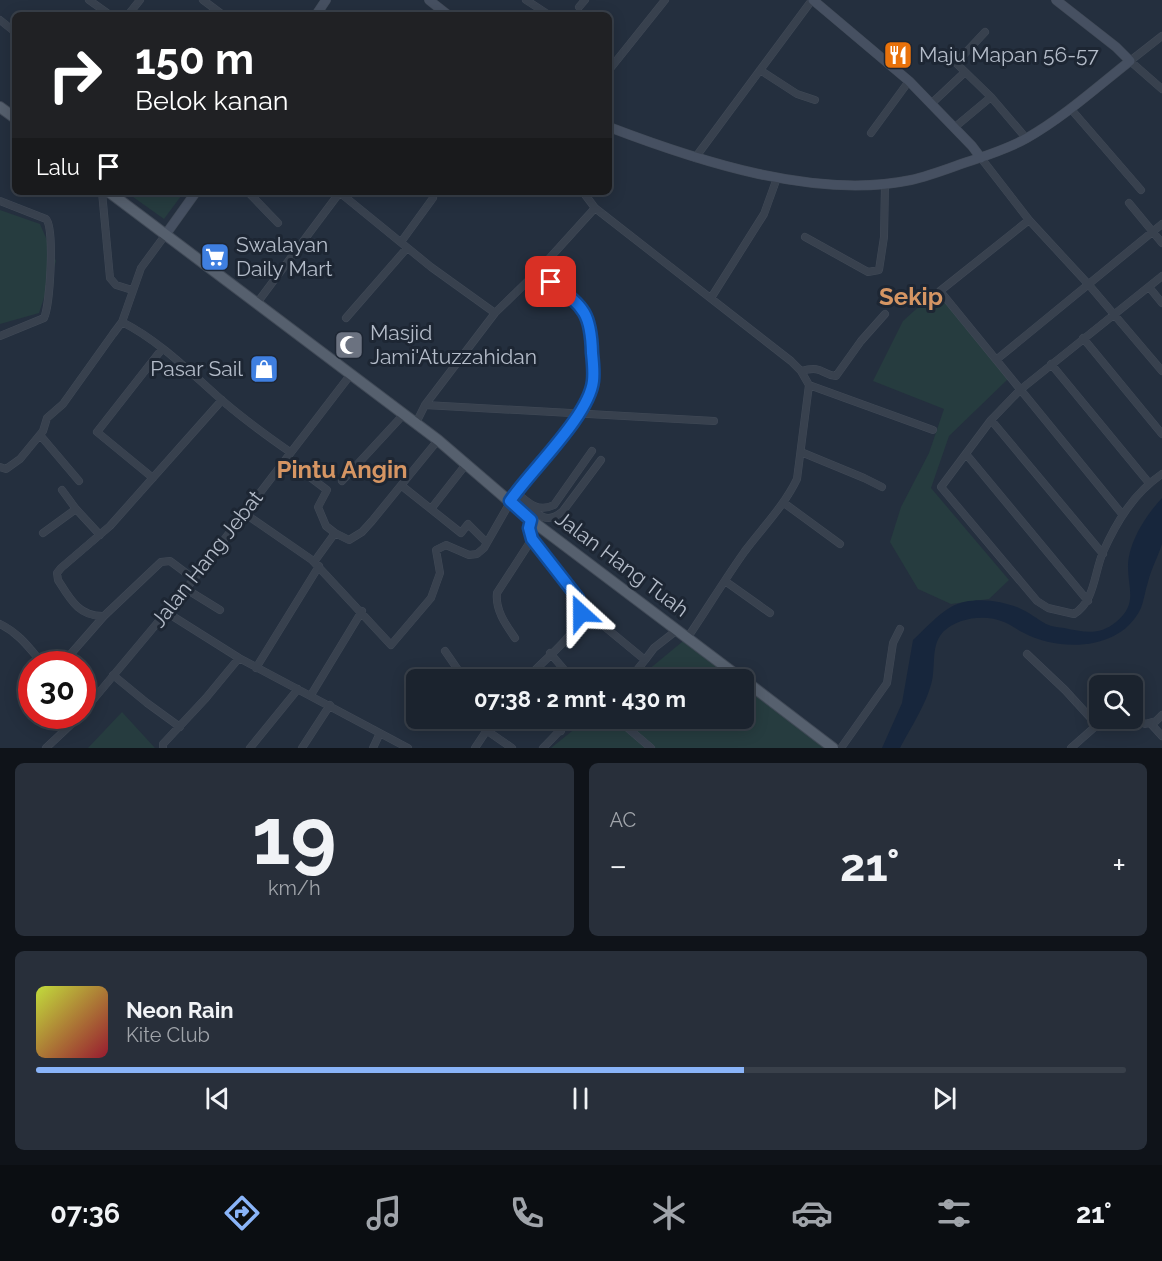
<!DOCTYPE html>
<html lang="id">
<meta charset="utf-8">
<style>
body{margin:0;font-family:Raleway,sans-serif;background:#282f3a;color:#f1f3f6;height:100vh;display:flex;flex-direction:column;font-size:22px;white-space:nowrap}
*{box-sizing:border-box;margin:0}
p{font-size:20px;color:#a0a4aa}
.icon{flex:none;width:33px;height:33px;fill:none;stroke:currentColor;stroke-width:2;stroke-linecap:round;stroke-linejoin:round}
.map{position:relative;height:748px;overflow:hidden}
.side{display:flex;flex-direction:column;gap:15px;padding:15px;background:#0f1319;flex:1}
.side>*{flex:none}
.top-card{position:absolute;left:12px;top:12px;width:600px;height:183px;border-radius:9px;box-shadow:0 3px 15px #0003,0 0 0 2px #39404a;background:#202124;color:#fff;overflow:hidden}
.fabs{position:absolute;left:1089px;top:675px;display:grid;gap:12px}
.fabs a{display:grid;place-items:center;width:54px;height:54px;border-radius:9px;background:#1b232e;box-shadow:0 3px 15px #0003,0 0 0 2px #39404a;font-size:30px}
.speed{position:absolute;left:18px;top:651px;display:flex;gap:12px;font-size:30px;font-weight:700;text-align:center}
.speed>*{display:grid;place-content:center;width:78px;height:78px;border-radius:50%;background:#1b232e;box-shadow:0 3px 15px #0003,0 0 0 2px #39404a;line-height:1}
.speed .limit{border:9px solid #d22;background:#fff;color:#111}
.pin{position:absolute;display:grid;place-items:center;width:51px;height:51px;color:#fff;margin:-26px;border-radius:12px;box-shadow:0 3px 9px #0006}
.me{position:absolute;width:66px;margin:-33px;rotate:336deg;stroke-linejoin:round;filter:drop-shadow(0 0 4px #0008)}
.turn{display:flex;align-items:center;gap:21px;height:126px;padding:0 24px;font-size:27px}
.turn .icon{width:78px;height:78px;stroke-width:2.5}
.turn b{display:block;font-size:42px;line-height:51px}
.then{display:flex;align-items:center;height:57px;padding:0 24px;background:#0003;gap:12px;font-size:22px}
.big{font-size:45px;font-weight:700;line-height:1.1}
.side .card{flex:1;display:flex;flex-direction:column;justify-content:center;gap:9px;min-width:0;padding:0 21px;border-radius:9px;background:#282f3a}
.side .dial{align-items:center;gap:0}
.dial b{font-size:78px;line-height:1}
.song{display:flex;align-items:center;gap:18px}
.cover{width:72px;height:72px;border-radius:9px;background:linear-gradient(135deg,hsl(70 70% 55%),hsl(350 70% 35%))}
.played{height:6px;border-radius:3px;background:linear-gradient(90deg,#8ab4f8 65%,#39404a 65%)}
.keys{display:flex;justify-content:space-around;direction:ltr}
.heat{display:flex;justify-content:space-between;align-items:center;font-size:33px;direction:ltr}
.side .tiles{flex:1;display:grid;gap:15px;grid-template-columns:1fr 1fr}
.card:last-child{grid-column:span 2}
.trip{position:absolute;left:406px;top:669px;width:348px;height:60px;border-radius:9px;background:#1b232e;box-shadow:0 3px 15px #0003,0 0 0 2px #39404a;font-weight:700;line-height:60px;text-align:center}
.tabs{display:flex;height:96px;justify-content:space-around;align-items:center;background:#0b0e12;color:#a0a4aa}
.tabs .icon{width:42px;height:42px}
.tabs .on{color:#8ab4f8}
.tabs b{font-size:27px;color:#f1f3f6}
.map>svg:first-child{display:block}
.green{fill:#263c3f}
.water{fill:#17263c}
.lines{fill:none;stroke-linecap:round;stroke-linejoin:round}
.street-casing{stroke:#414a57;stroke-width:8}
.secondary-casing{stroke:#414a57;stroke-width:10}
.primary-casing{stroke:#414a57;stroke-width:12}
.street{stroke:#38414e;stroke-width:7}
.secondary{stroke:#465061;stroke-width:9}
.primary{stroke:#56606e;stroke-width:10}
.route-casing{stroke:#114b97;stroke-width:15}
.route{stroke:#1a73e8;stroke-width:10}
.labels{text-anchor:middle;stroke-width:6;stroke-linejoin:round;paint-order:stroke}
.poi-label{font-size:21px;fill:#b4bcc9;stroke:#1d2633;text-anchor:start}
.street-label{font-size:21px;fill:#b4bcc9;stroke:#1d2633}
.quarter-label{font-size:24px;font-weight:bold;fill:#d59563;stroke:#1d2633}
</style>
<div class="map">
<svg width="1162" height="748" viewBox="0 0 1162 748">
<rect width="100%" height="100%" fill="#242f3e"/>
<path class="green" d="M126,192H184L164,219Z
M0,210L40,224L56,261L39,313L0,324Z
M936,291L1008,379L949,436L931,488L1009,580L989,599L951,604L918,589L890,542L901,507L929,453L944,409L873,381L903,321Z
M688,637L741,680H636Z
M744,682L828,748H551L587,719L744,718Z
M122,712L155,748H88Z"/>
<path class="water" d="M1162,498C1162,512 1162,531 1162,544C1158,557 1151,569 1148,582C1145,591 1144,600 1141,608C1121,651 1060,652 1024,633C1017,630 1012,625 1004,622C986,614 959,617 944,631C932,643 935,659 933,674C931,697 911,727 900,748H882L902,703L913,640C925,629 937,615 951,607C970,596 1000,600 1019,608C1029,612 1037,619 1046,624C1052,627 1058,627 1064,628C1084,632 1099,636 1116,622C1138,604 1128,589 1128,567C1128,543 1146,515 1162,498Z"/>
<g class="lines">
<g class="street-casing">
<path id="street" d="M89,0L110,15
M203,0L223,15
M526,0L549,15
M579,7L585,0
M128,15L140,0
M0,20L15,32
M985,32L956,63L991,97L1026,138
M1162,36L1130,61L1162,89
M609,70L665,0
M760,70L797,94L815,100
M931,104L965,72
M1070,108L1141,190
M955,127L991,97
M871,133L909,81
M695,158L812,0
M981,158L1029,220L1089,285L1162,371
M102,192L110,278L116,285L132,290
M248,192L278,223
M339,192L431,267L495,313
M583,192L595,208L791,361L801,371L809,385L797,479C784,506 763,527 745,551C725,579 707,609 688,637
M0,201L46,219C55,228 50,305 44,318L0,336
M1129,203L1162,243
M1029,220L940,291L1122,514
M805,237L868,272L879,270L884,237L885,184
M401,242L433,198
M1162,276L1020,390L991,420L941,487L1037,601L1048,608L1074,614C1095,601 1094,573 1103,552C1117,521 1134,493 1162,474
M1149,287L1162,303
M711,298L764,214L777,178
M257,303L340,192
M346,318L407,248
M122,322C160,341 192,374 224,402C245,420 267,436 290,452
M1083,338L1162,434
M996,360L1162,224
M1051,364L1149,483
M801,371C824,365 821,375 836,376L861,341L885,314
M809,385L933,430
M425,405L714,421
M991,420L1103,554
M416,423L425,405L495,313L537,272L595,208
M40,435L79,481
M801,452L864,478L882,487
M966,454L1088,601
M286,459L327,490L318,507L326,526L335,533
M0,467L6,469L20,459L43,431L47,418L63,404L113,334L122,322L141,268L166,234
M153,478L97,432L162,349
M342,481L404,414
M402,486L461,533L468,524L486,542
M62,490L76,509L100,535
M516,492C528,503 538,513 554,505L592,451
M525,501C537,514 546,526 563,511L601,460
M784,503L840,544
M431,509L467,463
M244,513L312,560L391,645L431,598L440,573L436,550L446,545L469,555L477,554L484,548L516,492L580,414L593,382L592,329L587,314L578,303L537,272
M43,533L76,509
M314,562L335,533L349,540L362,532L372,521L438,440
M194,579L170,561L161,562L104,616C79,617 70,599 58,580L57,573L61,568L110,526L222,400
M725,581L770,613
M186,589L220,610
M582,608L645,660L654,648L677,630
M166,612L239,658L408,748
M0,624C19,633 30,649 43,664
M515,638C506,625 495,610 497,593L532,539
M445,651L465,680
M550,653L573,680
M1027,654L1065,690L1097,725
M62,664L104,616
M256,668L319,566
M113,675L147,703L180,727
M526,680C541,661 578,636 581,612C582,607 580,603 578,598L532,539L529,528L531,520
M620,680L637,670L645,660
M311,695L362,611
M82,713L194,579L351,374
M1132,717L1145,724L1156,721L1162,715
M538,718L561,731
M616,718L651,748
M1151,724L1162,736
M486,730L512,748
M46,748L80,716
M163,748V744L206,698L239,658
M250,748L298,689
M302,748L330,705
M373,748L380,733
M475,748L495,718
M543,748L572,718
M841,748L887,683L893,643L900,629
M1071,748L1105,718"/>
</g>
<g class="secondary-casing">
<path id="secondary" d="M429,0L448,15
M813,0L909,81L972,146L981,158
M316,15L326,0
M609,127C698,161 816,200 911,180C929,176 947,169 964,163C985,156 1008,149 1027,138C1064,117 1097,87 1130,61L1116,47L1056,0
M166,234L196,192"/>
</g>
<g class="primary-casing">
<path id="primary" d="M0,107L15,118
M109,192L438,440L531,520L743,680
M744,680L833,748"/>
</g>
<use href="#street" class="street"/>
<use href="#secondary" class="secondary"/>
<use href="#primary" class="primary"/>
</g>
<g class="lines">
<g class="route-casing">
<path id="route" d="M551,282C583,307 591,311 592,353C593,362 594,372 593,381C589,416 531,470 510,501L531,520L529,528L532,539L578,598L581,613"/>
</g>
<use href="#route" class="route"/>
</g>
<defs>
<g id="restaurant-square" transform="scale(1.5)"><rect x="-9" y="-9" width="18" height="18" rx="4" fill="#e8710a" stroke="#1d2633"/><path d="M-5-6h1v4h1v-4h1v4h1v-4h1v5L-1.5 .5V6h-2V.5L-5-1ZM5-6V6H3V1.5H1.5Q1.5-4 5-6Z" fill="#fff"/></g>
<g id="supermarket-square" transform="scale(1.5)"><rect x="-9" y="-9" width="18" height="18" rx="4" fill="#3f7fe0" stroke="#1d2633"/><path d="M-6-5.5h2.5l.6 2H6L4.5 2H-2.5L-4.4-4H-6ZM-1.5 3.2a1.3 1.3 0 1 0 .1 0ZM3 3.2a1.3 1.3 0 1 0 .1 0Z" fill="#fff"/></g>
<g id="mosque-square" transform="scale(1.5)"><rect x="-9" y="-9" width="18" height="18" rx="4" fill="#6b7280" stroke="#1d2633"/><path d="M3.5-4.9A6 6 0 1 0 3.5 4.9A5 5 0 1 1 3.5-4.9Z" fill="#fff"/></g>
<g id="shop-square" transform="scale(1.5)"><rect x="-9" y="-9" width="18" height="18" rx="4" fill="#3f7fe0" stroke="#1d2633"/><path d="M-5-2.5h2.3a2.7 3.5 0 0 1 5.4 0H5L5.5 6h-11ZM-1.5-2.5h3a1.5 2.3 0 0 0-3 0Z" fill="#fff"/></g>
</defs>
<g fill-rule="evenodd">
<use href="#restaurant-square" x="898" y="55"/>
<use href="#supermarket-square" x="215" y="257"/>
<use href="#mosque-square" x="349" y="345"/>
<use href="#shop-square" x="264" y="369"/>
</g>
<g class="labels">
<g class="poi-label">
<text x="919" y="62">Maju Mapan 56-57</text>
<text x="236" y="252">Swalayan<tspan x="236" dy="24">Daily Mart</tspan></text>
<text x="370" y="340">Masjid<tspan x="370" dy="24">Jami'Atuzzahidan</tspan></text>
<text x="243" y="376" text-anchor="end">Pasar Sail</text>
</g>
<g class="street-label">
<text transform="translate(207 559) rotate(-52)" y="7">Jalan Hang Jebat</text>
<text transform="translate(622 564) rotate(37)" y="7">Jalan Hang Tuah</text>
</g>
<g class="quarter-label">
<text x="911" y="305">Sekip</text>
<text x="342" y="478">Pintu Angin</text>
</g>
</g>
</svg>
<div class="fabs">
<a><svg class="icon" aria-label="search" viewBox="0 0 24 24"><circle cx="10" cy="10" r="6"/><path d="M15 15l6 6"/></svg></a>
</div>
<div class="speed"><div class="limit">30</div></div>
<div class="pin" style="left:551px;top:282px;background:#d93025"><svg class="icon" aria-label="arrive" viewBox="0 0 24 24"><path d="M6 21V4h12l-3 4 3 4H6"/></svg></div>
<svg class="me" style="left:581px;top:613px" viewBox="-20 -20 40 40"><path d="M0-17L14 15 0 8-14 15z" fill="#1a73e8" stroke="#fff" stroke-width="4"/></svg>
<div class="trip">07:38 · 2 mnt · 430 m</div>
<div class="top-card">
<div class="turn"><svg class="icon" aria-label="right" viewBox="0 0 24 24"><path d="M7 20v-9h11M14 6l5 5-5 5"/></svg><div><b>150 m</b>Belok kanan</div></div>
<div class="then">Lalu<svg class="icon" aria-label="arrive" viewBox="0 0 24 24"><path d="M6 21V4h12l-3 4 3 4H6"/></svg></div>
</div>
</div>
<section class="side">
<div class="tiles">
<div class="card dial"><b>19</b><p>km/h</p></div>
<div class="card"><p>AC</p>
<div class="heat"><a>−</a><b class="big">21°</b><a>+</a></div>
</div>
<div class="card">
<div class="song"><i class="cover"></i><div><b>Neon Rain</b><p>Kite Club</p></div></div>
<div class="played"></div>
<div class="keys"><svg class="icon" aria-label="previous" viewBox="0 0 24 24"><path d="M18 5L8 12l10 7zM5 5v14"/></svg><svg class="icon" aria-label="pause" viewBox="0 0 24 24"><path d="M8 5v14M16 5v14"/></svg><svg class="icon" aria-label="next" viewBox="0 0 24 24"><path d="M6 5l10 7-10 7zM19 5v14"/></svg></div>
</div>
</div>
</section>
<nav class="tabs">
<b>07:36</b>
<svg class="icon on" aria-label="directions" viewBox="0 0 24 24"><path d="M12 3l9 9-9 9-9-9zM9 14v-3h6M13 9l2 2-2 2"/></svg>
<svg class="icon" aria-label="music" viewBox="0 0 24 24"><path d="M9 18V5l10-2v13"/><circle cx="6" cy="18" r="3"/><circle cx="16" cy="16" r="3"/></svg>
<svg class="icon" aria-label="phone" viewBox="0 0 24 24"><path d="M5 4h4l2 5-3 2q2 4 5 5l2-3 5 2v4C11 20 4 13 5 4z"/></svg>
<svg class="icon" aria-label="climate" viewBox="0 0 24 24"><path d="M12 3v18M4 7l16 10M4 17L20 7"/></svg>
<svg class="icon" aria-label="car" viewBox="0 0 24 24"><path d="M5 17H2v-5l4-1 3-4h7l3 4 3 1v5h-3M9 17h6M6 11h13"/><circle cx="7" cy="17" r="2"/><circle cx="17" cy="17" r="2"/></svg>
<svg class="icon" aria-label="filters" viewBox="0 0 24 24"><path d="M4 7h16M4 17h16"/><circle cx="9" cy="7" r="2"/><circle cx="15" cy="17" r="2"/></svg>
<b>21°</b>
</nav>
